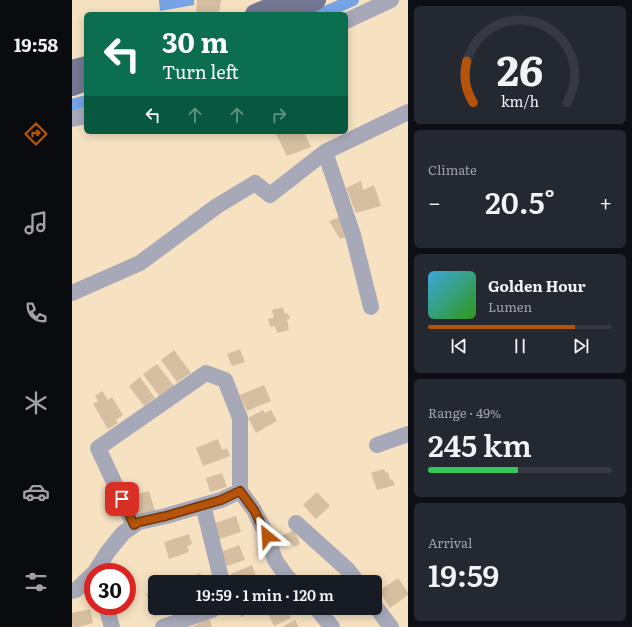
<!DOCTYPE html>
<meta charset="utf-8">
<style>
body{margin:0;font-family:Literata,serif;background:#242831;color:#f1f3f6;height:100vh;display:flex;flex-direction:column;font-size:15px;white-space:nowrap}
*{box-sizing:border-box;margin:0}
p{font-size:13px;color:#9ea1a6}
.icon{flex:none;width:22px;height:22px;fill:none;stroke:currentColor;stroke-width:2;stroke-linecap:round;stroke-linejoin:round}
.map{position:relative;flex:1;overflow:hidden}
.details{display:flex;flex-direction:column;gap:6px;padding:6px;background:#0d0f14;width:224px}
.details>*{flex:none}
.banner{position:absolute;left:12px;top:12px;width:264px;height:122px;border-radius:6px;box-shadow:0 2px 10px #0003;background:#0b6e4f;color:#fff;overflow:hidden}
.speed{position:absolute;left:12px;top:563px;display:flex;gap:8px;font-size:20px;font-weight:700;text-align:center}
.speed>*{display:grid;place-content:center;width:52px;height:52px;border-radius:50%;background:#171b24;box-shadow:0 2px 10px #0003;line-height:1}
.speed .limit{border:6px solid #d22;background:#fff;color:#111}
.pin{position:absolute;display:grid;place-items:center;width:34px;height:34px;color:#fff;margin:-17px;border-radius:8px;box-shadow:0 2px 6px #0006}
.me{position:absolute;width:44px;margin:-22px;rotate:333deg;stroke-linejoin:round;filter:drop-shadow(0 0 3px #0008)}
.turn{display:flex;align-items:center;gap:14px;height:84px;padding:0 12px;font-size:18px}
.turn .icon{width:52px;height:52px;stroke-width:2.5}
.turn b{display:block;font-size:28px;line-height:34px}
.lanes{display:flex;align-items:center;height:38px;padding:0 12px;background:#0003;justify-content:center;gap:20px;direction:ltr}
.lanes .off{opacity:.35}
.big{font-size:30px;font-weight:600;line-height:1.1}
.details .card{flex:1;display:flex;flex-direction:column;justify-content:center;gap:6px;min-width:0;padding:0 14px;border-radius:6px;background:#242831}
.details .dial{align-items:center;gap:0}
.dial svg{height:104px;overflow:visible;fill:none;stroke:#363941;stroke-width:7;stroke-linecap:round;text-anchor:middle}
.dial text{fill:#f1f3f6;stroke:none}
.song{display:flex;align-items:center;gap:12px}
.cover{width:48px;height:48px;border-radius:6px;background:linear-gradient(135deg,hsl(200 70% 55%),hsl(110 70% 35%))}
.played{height:4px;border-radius:2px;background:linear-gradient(90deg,#b45309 80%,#363941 80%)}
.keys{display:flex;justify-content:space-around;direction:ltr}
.heat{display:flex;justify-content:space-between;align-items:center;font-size:22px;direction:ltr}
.charge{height:6px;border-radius:3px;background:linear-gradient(90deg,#34c759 49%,#363941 0)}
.trip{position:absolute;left:76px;top:575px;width:234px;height:40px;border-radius:6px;background:#171b24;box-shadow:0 2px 10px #0003;font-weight:600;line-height:40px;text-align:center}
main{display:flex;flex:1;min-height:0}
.tabs{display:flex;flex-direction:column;width:72px;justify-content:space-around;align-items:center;background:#090b0e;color:#9ea1a6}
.tabs .icon{width:28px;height:28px}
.tabs .active{color:#b45309}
.tabs b{font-size:18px;color:#f1f3f6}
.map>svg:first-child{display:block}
.water{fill:#76a4e6}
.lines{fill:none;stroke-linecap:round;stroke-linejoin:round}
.canal{stroke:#76a4e6;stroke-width:12}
.building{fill:#d6bfa1}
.minor{stroke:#a7a9b8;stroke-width:16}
.major{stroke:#747791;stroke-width:20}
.route-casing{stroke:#753606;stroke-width:10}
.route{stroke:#b45309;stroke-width:7}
</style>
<main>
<nav class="tabs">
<b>19:58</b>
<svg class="icon active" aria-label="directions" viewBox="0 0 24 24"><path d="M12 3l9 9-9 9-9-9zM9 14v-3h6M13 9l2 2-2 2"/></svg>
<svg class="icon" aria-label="music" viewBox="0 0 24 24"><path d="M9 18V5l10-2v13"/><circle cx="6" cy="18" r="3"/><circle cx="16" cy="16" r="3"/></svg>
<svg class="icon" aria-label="phone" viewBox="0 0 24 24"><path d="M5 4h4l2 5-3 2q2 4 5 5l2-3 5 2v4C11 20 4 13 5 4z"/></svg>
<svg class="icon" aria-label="climate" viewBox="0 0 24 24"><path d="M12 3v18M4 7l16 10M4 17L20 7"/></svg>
<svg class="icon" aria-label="car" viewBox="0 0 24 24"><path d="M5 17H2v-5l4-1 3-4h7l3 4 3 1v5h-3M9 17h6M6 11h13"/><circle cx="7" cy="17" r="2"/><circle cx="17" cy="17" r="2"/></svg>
<svg class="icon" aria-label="filters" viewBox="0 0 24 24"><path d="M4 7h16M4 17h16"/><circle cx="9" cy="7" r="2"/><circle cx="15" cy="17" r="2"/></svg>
</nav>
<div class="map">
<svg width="336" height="627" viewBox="0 0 336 627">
<rect width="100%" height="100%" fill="#f6e1c1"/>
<path class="water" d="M87,0H122V5L88,11Z"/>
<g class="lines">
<path class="canal" d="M249,14L281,0
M0,105L14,101"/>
</g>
<path class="building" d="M125,0H149L147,14H124Z
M203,132H232L239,147L215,156Z
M289,181L291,190L302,185L309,206L284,213L274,188Z
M272,215L285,234L268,239L257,221Z
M211,307L213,314L216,313L218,319H215L217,330L205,333L203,326L198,327L196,319L202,318L200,310Z
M168,349L173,362L160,366L155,354Z
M102,350L119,373L105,382L89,360Z
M85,364L102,386L88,397L71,374Z
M68,377L83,398L72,406L57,386Z
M192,385L199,401L175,411L168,395Z
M30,391L36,400L40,397L51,415L44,420L46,423L36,429L21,404L26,401L23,396Z
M191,410L193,413L199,410L205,421L184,433L176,418Z
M146,439L150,450L155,448L158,456L131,466L124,448Z
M312,469L314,473L316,472L318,480L320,479L323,485L305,490L299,473Z
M150,473L155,487L138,492L134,478Z
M77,491L84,514L69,518L68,513L64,514L59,496Z
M245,492L258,506L244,519L231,505Z
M164,516L169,532L144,540L140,524Z
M222,530L228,544L222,547L218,542L209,546L205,538Z
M117,534L120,544L115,546L117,552L97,559L92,542Z
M167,545L173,560L155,566L149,552Z
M180,565L186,582H162L159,574Z
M128,573L129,576L133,575L137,582H119L117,578Z
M326,578L336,593V595L318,608L307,591Z
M83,590V608H100L102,612L94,615L93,613L83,617L74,594Z
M165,608H188L169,617Z
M198,608H217L219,611L216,612L219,618L202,626L194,610Z
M18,609L21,623L6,627H1L0,624V613Z
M138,619L140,627H119Z
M223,620L227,627H210Z"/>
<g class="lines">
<path class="minor" d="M274,21L319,0
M0,119L14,116
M253,152L281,235L299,307
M0,293L68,263L145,206L183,183L198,195L253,152L336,112
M305,445L336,434
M131,505L150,582
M224,523L276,570L285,582
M62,525L26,448L134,373L153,380L168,418V491
M23,572L35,553L51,533L67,522L94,516L149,500L168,491L182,510L195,536L203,560L215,577L220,582
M0,591L4,590L21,574
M34,606L40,627
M303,606L319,627
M244,608L260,627
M91,627L140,610"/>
<path class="major" d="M183,14L217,0
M222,14L244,0
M0,70L14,66
M0,86L14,81"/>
</g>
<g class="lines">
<g class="route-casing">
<path id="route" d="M50,499L62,525L67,522L94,516L149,500L168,491L182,510L195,536"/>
</g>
<use href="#route" class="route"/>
</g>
</svg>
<div class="speed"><div class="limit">30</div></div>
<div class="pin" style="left:50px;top:499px;background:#d93025"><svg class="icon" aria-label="arrive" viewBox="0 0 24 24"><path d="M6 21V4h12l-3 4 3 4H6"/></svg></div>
<svg class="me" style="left:195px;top:536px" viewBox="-20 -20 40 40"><path d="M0-17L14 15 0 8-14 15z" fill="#b45309" stroke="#fff" stroke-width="4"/></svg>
<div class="trip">19:59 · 1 min · 120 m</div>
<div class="banner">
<div class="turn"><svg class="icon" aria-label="left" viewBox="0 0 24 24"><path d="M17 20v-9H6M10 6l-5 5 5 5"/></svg><div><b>30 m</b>Turn left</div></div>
<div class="lanes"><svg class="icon" aria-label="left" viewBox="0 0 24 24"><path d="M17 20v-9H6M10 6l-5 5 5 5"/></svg><svg class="icon off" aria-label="ahead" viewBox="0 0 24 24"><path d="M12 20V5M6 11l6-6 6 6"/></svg><svg class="icon off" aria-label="ahead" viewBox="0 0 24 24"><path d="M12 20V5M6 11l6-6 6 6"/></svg><svg class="icon off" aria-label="right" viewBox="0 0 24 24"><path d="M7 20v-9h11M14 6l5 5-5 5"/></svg></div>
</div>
</div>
<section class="details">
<div class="card dial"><svg viewBox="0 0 100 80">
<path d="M14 69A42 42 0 1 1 86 69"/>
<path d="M14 69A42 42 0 0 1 9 37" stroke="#b45309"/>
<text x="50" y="56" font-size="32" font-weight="700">26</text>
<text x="50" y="72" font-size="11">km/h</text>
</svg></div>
<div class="card"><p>Climate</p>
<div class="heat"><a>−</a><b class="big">20.5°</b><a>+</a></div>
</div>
<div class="card">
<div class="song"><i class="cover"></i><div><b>Golden Hour</b><p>Lumen</p></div></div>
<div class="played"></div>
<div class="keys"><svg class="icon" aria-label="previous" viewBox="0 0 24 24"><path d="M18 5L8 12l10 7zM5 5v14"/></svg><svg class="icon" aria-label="pause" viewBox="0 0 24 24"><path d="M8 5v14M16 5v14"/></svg><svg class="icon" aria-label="next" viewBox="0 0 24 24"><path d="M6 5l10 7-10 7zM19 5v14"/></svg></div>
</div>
<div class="card"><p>Range · 49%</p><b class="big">245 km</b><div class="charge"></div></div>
<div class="card"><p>Arrival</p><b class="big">19:59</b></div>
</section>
</main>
